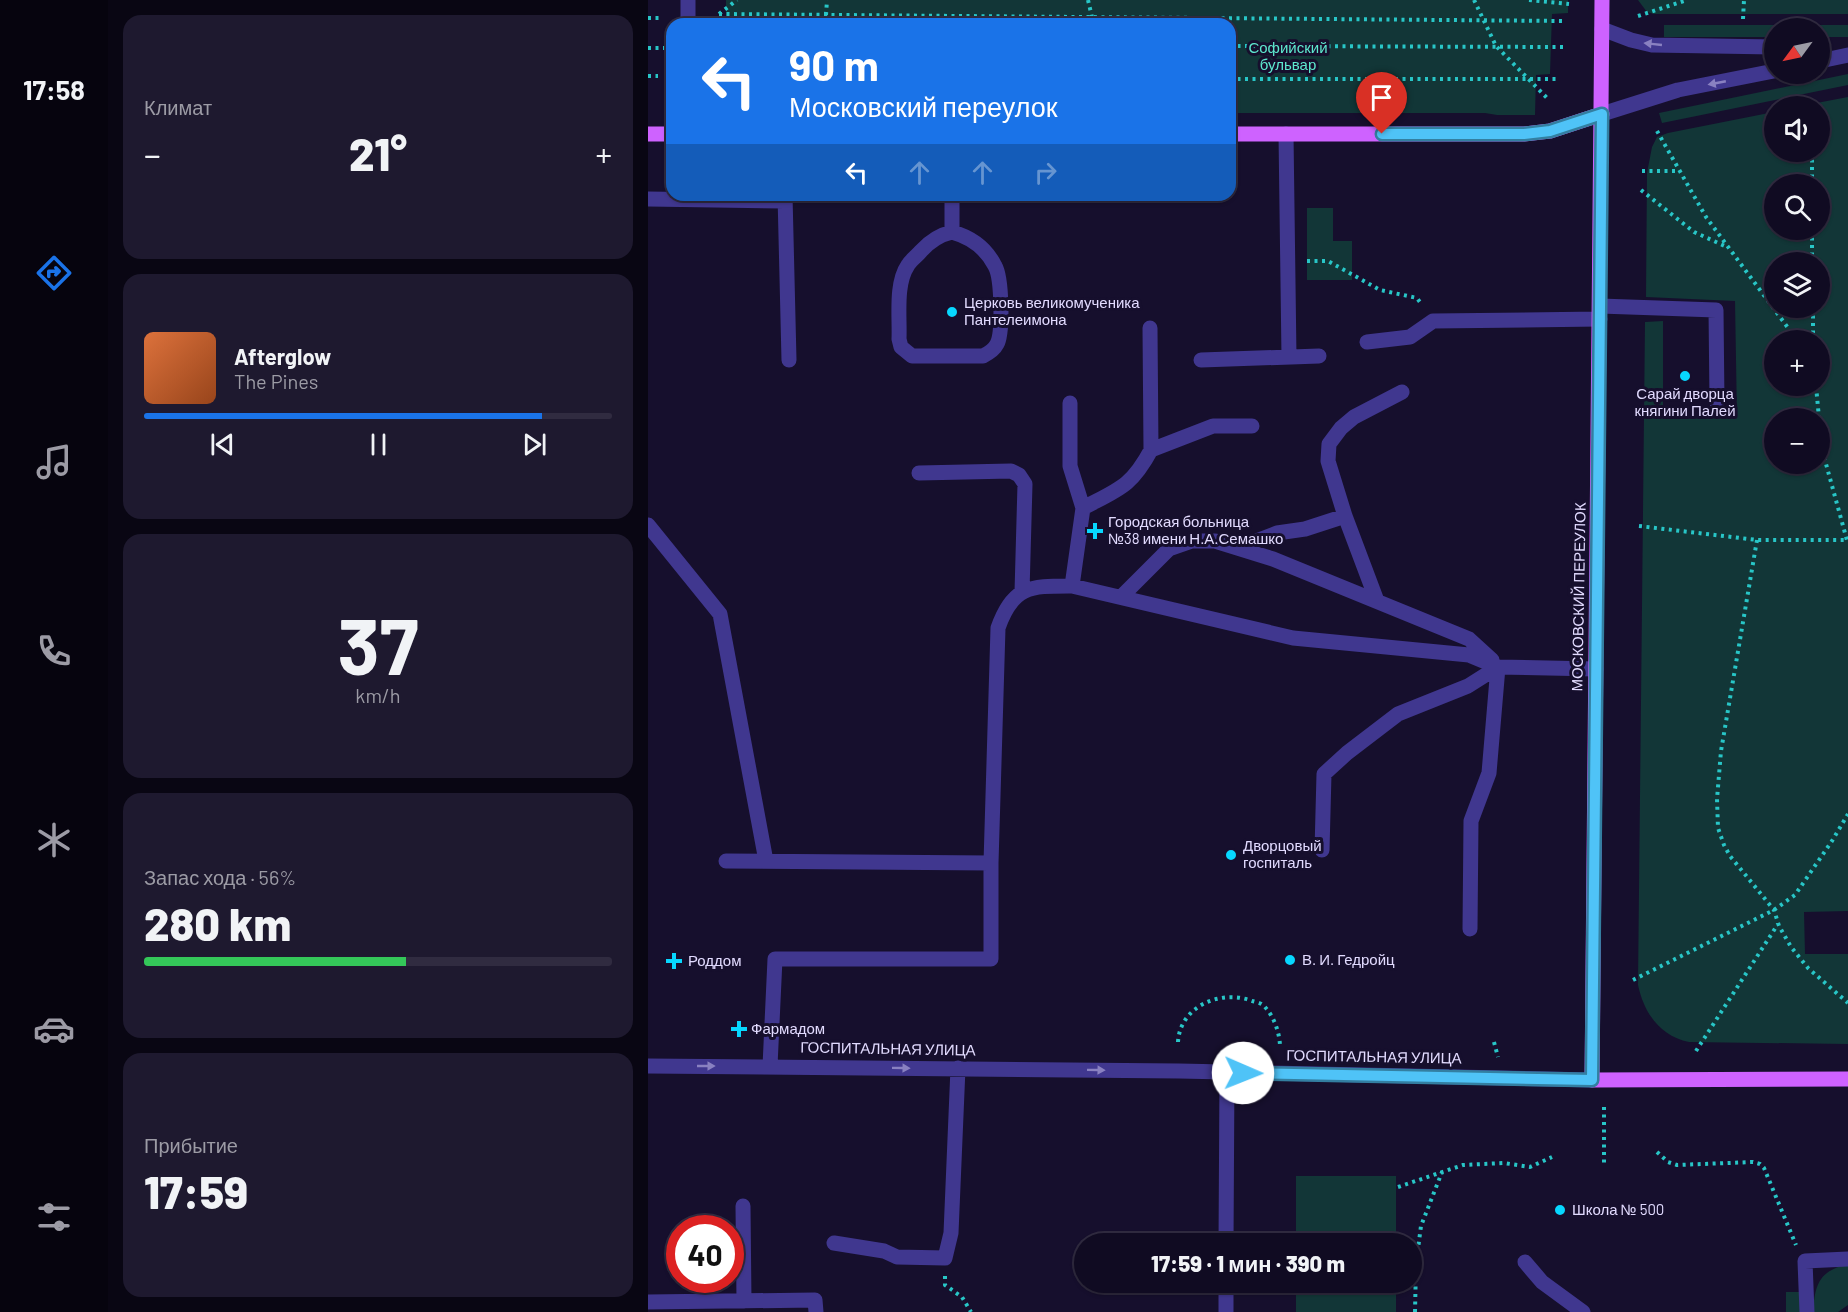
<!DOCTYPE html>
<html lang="ru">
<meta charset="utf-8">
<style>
body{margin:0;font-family:Barlow,sans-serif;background:#1e192f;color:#f1f3f6;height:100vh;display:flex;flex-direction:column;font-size:22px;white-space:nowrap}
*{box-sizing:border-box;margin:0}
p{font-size:20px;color:#9c9ba5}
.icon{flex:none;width:33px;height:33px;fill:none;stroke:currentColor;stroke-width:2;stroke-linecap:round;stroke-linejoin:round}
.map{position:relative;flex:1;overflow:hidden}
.panel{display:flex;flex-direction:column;gap:15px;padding:15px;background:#090613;width:540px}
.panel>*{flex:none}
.banner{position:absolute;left:18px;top:18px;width:570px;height:183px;border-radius:18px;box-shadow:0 2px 4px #0004,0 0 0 2px #302b40;background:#1a73e8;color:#fff;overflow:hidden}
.needle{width:39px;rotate:237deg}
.buttons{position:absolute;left:1116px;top:18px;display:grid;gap:12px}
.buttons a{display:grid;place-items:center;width:66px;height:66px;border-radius:50%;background:#100b22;box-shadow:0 2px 4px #0004,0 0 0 2px #302b40;font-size:30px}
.speed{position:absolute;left:18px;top:1215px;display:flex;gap:12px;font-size:30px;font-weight:700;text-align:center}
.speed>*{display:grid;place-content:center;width:78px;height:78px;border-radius:50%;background:#100b22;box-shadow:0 2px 4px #0004,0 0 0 2px #302b40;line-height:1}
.speed .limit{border:9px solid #d22;background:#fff;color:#111}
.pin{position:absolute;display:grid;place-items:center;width:51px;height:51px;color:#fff;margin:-62px -26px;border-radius:50% 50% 50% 0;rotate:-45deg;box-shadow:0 0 6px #0007}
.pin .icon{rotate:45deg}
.me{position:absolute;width:66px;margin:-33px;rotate:91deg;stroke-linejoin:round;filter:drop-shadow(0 0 4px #0008)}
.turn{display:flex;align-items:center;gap:21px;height:126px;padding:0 24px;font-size:27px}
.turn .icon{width:78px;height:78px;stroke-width:2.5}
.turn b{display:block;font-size:42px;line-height:51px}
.lanes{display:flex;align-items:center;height:57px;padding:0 24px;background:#0003;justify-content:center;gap:30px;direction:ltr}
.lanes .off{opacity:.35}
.big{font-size:45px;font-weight:800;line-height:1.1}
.panel .tile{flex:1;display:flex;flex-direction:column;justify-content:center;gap:9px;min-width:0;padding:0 21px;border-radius:18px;background:#1e192f}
.panel .dial{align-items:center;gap:0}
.dial b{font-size:78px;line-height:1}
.song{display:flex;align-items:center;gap:18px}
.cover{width:72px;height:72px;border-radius:9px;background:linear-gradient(135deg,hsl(20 70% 55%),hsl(20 70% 35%))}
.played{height:6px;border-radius:3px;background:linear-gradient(90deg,#1a73e8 85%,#302b40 85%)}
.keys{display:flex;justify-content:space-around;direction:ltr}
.heat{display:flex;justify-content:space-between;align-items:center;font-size:33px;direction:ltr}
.charge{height:9px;border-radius:4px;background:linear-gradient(90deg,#34c759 56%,#302b40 0)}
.trip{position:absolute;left:426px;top:1233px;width:348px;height:60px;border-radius:30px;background:#100b22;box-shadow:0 2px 4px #0004,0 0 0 2px #302b40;font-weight:800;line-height:60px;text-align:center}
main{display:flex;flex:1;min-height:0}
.menu{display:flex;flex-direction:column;width:108px;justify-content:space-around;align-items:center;background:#06040e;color:#9c9ba5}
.menu .icon{width:42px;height:42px}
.menu .on{color:#1a73e8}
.menu b{font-size:27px;color:#f1f3f6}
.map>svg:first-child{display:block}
.green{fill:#123637;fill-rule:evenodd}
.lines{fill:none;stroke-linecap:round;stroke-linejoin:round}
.path{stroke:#28c6c7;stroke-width:4;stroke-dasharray:3 4.5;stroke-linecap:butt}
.minor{stroke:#40378f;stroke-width:15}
.major{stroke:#ce62ff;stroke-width:15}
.oneway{fill:#8981c1}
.route-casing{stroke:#337fa1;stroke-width:15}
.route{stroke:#4fc3f7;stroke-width:10}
.poi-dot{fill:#07d7ff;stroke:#160f2d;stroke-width:2}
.labels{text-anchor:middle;stroke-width:6;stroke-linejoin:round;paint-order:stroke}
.park-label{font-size:15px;fill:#5ee9cf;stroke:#160f2d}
.poi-label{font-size:15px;fill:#e2dbff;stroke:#160f2d;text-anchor:start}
.street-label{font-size:15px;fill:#e2dbff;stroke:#160f2d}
</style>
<main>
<nav class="menu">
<b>17:58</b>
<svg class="icon on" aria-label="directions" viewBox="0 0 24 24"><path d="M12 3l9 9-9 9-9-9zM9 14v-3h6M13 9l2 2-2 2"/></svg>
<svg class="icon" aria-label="music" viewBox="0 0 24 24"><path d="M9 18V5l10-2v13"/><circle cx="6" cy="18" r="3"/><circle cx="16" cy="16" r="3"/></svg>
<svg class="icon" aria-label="phone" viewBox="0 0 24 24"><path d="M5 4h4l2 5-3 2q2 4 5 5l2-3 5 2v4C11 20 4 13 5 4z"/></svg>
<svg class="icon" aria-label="climate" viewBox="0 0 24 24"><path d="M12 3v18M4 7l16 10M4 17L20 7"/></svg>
<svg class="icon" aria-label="car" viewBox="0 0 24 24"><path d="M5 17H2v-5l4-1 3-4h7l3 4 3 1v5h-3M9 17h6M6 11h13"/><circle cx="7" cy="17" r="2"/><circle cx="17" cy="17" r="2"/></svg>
<svg class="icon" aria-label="filters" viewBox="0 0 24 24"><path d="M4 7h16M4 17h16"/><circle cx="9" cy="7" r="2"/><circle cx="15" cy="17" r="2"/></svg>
</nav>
<section class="panel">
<div class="tile"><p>Климат</p>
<div class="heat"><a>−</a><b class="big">21°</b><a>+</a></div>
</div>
<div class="tile">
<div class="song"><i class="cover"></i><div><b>Afterglow</b><p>The Pines</p></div></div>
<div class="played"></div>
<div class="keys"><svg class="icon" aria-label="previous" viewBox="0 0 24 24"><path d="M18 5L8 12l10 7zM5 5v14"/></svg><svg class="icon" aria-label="pause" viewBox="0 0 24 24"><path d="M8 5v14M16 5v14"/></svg><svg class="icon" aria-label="next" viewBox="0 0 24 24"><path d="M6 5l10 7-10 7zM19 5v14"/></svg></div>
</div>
<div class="tile dial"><b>37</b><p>km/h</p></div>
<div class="tile"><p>Запас хода · 56%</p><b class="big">280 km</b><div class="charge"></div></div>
<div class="tile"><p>Прибытие</p><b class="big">17:59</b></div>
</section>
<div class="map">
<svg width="1200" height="1312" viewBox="0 0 1200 1312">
<rect width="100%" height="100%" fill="#160f2d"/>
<path class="green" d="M78,0H920V13L904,14L902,74L888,75L887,115H849L837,113H582V24H78Z
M990,0H1200V14H1006L999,12Z
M1016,25H1200V37H1172V28H1126V37H1016Z
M1200,74V85L1014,123L1011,113Z
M1200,97V911L1156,912L1157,954H1200V1044L1041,1042C1012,1036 996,1013 990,985L997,322L1015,321V419L1089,418L1087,301L998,297L999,173L1004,147L1009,137L1020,133L1126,112V152H1172V106H1153ZM1172,184V230H1126V184ZM1126,262H1172V308H1126ZM1126,340H1172V386H1126ZM1126,418H1172V464H1126Z
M659,208H685V241H704V280H659Z
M648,1176H748V1243H648Z
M1200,1264V1305L1190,1312H1165C1167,1284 1171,1271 1200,1264Z
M648,1283H748V1312H648Z
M1138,1292H1152V1312H1138Z"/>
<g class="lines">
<path class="path" d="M440,0L444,17
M826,0L848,46L901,100
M881,0L921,4
M71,14L917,21
M71,14L89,0
M178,15L179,0
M990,16L1039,0
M0,18H11
M1095,19L1096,0
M582,46L916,47
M0,48H24
M0,76H10
M582,79H910
M1163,98V106
M1009,131L1058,217L1149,340
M1164,152V184
M994,171H1031
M993,190L1046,232L1079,247
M1164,230V262
M659,261H680L732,290L769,298L774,305
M1165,308V340
M1168,386L1171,418
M1172,420L1175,453L1200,544
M991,526L1109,540H1199
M1109,540L1073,751L1069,799L1070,828L1076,845L1082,856L1126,910L1131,926L1143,947L1160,968L1200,1003
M985,980L1126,910L1147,895L1184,841L1200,814
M530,1042C532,1006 573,989 604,1001C608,1002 614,1003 617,1007C626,1017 631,1031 632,1045
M846,1042L850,1057
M1048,1051L1130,924
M956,1107V1166
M1009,1152L1020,1162L1029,1165L1105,1162L1112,1164L1116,1168L1148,1245
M750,1187L815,1165L856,1163L882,1167L904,1157
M297,1276V1285L314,1297L323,1312
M767,1312L768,1264L773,1226L794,1172"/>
<path class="minor" d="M40,24V0
M954,29L983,40L1004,45L1126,47
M1172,61L1200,55
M954,114L1030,90L1126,71
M638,134L641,357
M137,195L141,360
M304,195V232
M0,199L137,201
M304,232C322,237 338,248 347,266C354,278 355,333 349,344C346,350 341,353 335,356H264L253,347L251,339C252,317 247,284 260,265C263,260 269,256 273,251C282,241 291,235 304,232Z
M952,306L1068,310L1069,403
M502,328L503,450
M719,342L762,337L785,321L952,319
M553,360L671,356
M422,403V466L435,508
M271,473L363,471L371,475L377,484L374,592
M0,525L72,614L118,861
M590,548L629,533L657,529L697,516
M424,586L435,508C471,489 483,487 503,450L565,426H604
M473,597L521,549L544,541H567L625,559L821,639L844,660
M729,601L697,516L680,461L681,444L693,428L706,417L754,392
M674,850L676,774L699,753L750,714L820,686L850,667
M78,861L343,863
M822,929L823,821L841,773L850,667
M0,1066L531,1071L944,1080
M122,1066L127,959H343V863L350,628C365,585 383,586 424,586L645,638L821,655L850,667L948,669
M95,1206L96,1301
M186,1243L236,1251L249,1257L297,1258L303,1233L310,1068
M578,1244L579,1072
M877,1262L894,1282L935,1312
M0,1302L167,1300L168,1312
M578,1312V1282
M1159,1312L1157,1261L1200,1259"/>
<path class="major" d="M954,0L944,1080L1200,1079
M0,134H24
M582,134H876L902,131L954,114"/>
</g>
<defs><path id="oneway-solid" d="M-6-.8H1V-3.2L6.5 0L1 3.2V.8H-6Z" transform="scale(1.5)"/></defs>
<g class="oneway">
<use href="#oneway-solid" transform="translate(1005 44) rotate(-174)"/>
<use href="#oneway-solid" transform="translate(1069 83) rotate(169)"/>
<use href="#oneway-solid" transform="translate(58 1066)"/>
<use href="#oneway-solid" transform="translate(253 1068) rotate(1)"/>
<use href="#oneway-solid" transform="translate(448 1070) rotate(1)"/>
</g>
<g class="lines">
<g class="route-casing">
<path id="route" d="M595,1073L944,1080L954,114L902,131L876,134H734"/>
</g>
<use href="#route" class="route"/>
</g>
<g class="poi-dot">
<circle cx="304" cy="312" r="6"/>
<circle cx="1037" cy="376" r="6"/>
<path d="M444 522h6v6h6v6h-6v6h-6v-6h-6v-6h6z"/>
<circle cx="583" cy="855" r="6"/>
<circle cx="642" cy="960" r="6"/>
<path d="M23 952h6v6h6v6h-6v6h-6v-6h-6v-6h6z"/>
<path d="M88 1020h6v6h6v6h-6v6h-6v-6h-6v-6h6z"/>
<circle cx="912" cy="1210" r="6"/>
</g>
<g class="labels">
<g class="park-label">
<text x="640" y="53">Софийский<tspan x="640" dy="17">бульвар</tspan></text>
</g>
<g class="poi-label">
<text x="316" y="308">Церковь великомученика<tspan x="316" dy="17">Пантелеимона</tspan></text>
<text x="1037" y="399" text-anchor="middle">Сарай дворца<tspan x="1037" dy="17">княгини Палей</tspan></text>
<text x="460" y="527">Городская больница<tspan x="460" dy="17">№38 имени Н.А.Семашко</tspan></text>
<text x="595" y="851">Дворцовый<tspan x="595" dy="17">госпиталь</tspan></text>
<text x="654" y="965">В. И. Гедройц</text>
<text x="40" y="966">Роддом</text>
<text x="103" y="1034">Фармадом</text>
<text x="924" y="1215">Школа № 500</text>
</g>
<g class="street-label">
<text transform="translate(931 597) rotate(-89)" y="5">МОСКОВСКИЙ ПЕРЕУЛОК</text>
<text transform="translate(240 1049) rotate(1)" y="5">ГОСПИТАЛЬНАЯ УЛИЦА</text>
<text transform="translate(726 1057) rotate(1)" y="5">ГОСПИТАЛЬНАЯ УЛИЦА</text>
</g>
</g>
</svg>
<div class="buttons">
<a><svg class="needle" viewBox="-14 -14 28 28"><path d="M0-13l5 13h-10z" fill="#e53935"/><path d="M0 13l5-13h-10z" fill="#9c9ba5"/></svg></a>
<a><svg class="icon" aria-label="sound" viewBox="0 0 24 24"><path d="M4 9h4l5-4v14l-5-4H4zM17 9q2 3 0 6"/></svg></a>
<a><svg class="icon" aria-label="search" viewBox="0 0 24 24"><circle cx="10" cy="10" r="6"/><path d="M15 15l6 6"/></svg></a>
<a><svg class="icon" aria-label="layers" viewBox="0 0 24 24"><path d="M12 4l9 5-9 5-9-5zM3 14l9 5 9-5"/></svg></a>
<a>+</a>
<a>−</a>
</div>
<div class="speed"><div class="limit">40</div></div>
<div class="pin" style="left:734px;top:134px;background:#d93025"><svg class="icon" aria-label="arrive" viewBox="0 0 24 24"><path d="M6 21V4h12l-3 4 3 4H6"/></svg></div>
<svg class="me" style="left:595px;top:1073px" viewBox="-20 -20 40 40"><circle r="19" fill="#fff"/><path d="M0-13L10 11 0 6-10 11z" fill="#4fc3f7"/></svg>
<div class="trip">17:59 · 1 мин · 390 m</div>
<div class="banner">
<div class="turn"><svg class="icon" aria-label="left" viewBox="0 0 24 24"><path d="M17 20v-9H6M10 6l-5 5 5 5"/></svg><div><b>90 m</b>Московский переулок</div></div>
<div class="lanes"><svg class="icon" aria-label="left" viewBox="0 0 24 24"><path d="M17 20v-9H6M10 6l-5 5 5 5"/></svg><svg class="icon off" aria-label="ahead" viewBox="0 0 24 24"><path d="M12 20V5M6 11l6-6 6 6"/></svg><svg class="icon off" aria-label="ahead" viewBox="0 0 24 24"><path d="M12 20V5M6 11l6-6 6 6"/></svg><svg class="icon off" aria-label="right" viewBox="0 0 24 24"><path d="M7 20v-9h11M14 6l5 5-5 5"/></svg></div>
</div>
</div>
</main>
